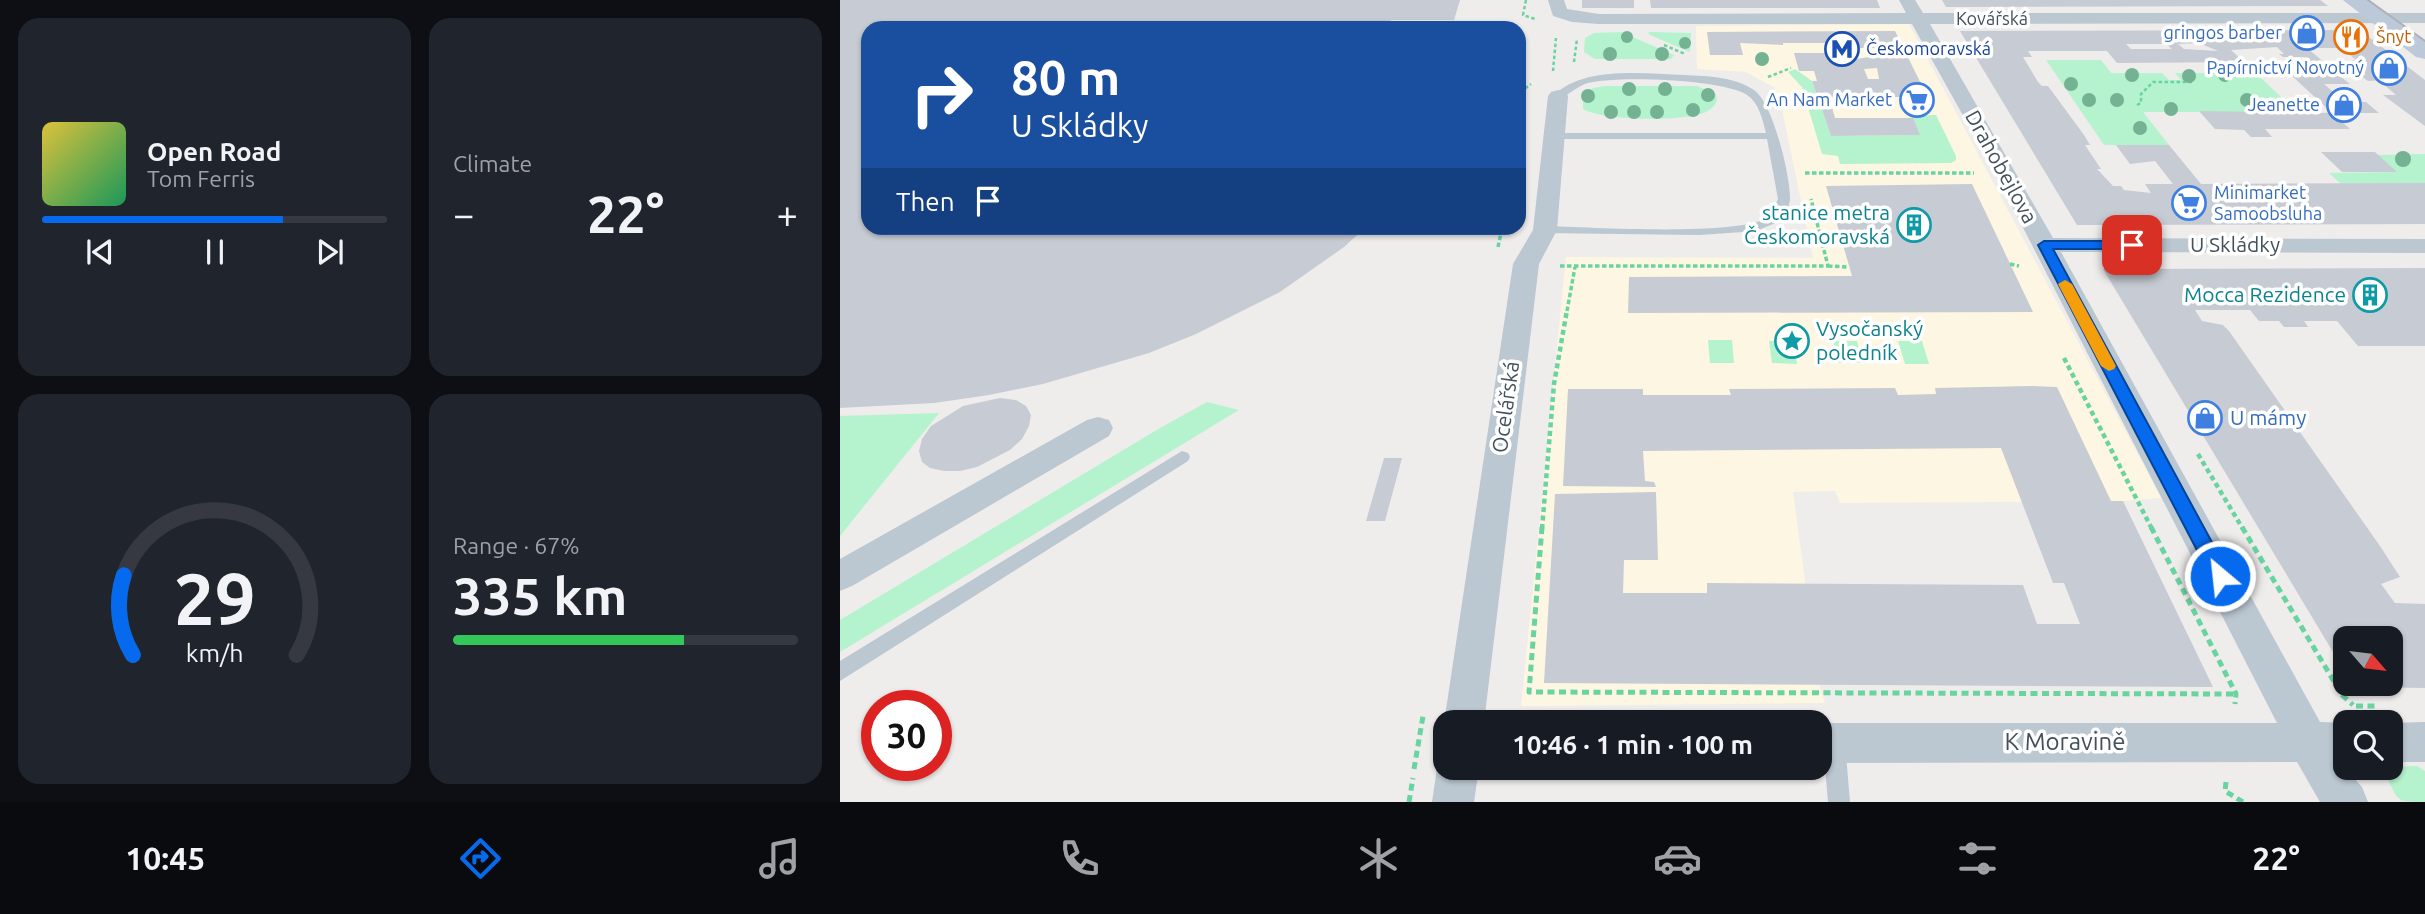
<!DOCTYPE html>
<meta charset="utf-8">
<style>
body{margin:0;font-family:Ubuntu,sans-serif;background:#20242c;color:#f1f3f6;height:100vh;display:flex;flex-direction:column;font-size:26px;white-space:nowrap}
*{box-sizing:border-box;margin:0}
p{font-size:23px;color:#9ea1a6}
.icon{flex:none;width:38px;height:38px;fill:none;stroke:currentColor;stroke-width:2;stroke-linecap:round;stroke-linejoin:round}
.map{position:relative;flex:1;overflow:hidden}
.details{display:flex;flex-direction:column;gap:18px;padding:18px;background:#0d0f14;width:840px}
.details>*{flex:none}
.top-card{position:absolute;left:21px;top:21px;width:665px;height:214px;border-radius:21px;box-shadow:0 2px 5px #0004;background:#1a4fa0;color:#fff;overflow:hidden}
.needle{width:46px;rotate:118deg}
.buttons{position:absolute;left:1493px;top:626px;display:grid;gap:14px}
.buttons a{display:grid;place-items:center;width:70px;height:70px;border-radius:14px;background:#171b24;box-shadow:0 2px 5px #0004;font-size:35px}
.speed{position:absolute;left:21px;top:690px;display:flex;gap:14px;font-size:35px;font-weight:700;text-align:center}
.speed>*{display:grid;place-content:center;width:91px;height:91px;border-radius:50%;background:#171b24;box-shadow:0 2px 5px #0004;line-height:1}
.speed .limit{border:10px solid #d22;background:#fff;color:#111}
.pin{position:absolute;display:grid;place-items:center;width:60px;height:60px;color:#fff;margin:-30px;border-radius:14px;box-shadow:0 4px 10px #0006}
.me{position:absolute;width:77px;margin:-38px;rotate:332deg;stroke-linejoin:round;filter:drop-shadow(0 0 5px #0008)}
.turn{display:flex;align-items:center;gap:24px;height:147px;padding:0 35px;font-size:32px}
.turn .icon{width:91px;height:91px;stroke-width:2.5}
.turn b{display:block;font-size:49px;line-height:60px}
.then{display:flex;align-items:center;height:66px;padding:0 35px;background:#0003;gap:14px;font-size:26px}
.big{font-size:52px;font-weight:600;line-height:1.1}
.details .card{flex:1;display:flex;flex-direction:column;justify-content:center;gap:10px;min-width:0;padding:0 24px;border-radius:21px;background:#20242c}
.details .dial{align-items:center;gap:0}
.dial svg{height:182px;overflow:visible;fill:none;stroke:#363941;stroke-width:7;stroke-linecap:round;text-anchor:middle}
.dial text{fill:#f1f3f6;stroke:none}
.song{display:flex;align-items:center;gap:21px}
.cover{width:84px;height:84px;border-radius:10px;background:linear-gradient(135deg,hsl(50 70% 55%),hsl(150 70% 35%))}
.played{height:7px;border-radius:4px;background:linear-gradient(90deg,#066aef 70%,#363941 70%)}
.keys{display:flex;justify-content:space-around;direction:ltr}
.heat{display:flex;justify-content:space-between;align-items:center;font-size:38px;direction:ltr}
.charge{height:10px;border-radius:5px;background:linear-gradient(90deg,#34c759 67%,#363941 0)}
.details .tiles{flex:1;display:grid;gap:18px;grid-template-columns:repeat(2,1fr)}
.trip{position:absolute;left:593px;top:710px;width:399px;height:70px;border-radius:21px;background:#171b24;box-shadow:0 2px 5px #0004;font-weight:600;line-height:70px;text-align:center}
.menu{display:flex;height:112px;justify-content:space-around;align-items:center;background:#090b0e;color:#9ea1a6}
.menu .icon{width:49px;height:49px}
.menu .active{color:#066aef}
.menu b{font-size:32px;color:#f1f3f6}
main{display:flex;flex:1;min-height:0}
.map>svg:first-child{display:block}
.commercial{fill:#fdf6e2}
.green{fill:#b4f3cd}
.building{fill:#c7cbd3;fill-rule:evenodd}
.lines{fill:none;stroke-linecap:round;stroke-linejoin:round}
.path-far3{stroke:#69d4a0;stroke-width:2.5;stroke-dasharray:3.5 2.5;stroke-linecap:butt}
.path-far2{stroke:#69d4a0;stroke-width:3.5;stroke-dasharray:4.5 2.5;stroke-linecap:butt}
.path-far1{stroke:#69d4a0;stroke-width:4.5;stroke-dasharray:5 3.5;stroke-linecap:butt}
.path{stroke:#69d4a0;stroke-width:5;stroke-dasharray:7 4.5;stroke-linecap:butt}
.service{fill:#bbc7d1;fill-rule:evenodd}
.minor{fill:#bbc7d1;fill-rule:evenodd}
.secondary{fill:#bcc9d8;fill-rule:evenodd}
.tram{stroke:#aeb1b8;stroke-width:2}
.tree{fill:#73b292}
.route{fill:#066aef;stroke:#04459b;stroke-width:2}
.slow{fill:#f59e0b}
.labels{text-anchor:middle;stroke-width:7;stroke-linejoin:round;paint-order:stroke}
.far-street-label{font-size:18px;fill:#43505b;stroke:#fff}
.far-shop-label{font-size:18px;fill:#366cbe;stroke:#fff;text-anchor:end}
.far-food-label{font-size:18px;fill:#c56008;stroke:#fff;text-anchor:start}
.far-transit-label{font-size:18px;fill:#164399;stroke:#fff;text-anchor:start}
.street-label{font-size:21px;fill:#43505b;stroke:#fff}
.culture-label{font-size:21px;fill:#0d838f;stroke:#fff;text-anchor:end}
.shop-label{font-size:21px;fill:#366cbe;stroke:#fff;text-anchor:start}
.near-street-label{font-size:24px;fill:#43505b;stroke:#fff}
</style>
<main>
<section class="details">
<div class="tiles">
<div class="card">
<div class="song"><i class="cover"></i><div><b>Open Road</b><p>Tom Ferris</p></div></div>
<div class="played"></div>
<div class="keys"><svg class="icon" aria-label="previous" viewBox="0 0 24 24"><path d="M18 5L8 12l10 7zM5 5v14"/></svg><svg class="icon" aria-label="pause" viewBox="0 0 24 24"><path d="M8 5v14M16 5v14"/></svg><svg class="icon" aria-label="next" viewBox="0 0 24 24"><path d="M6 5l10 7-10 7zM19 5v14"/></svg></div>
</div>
<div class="card"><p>Climate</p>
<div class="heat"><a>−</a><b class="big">22°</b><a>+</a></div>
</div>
<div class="card dial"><svg viewBox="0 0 100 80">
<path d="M14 69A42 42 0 1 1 86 69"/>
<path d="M14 69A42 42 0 0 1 10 34" stroke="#066aef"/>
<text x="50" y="56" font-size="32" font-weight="700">29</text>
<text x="50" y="72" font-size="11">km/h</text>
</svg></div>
<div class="card"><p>Range · 67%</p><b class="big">335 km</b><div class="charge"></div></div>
</div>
</section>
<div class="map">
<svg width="1585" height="802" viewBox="0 0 1585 802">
<rect width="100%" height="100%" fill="#efecec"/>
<path class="commercial" d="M1069,24L1321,498L1283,501L1000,503L995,491L953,492L979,684L985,703L681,706L726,257L973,258L940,100L935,88L906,72L857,69L856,26Z"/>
<path class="green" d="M781,32L834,55L831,59H755L744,52L745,38L754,33Z
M810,32L851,33L850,52L810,35L808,33Z
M1206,60H1261L1271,73H1322L1329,80H1341L1335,73H1388L1379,62H1404L1457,112H1303L1329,145H1264Z
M955,69L972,81L991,136L1079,135L1072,116L1096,115L1116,156V160L1111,163L1000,164L998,156L982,154L962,87L948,72Z
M765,86H857L876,94L877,101C874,106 872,109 866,112C845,122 763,121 743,109V96L753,88Z
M1585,154V183L1501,184L1489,173L1556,172L1538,155Z
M868,340H892L894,363H870Z
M929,341H953L957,364L932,363Z
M993,341H1017L1023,363H998Z
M1058,341H1082L1089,364H1065Z
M367,402L399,410L0,652V620L320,428Z
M99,413L0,536V416Z
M1577,766L1585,771V802C1557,802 1558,802 1547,777L1554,767Z"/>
<path class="building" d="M0,0H620L614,20H551L548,28H28V228H525L504,247L440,292L356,334L309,353L203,384L149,395L94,403L0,408Z
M742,0H794V8H742Z
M810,0H1037L1040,8H811Z
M1102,0H1480L1488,6L1106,7Z
M1512,30L1525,34L1585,80V126L1543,95H1556L1543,84H1547L1542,80L1528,81L1520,75H1526L1521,71L1495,72L1510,84H1484L1505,102H1526L1539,113H1492L1451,75H1485L1464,57H1443L1439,54H1444L1437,47L1391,50L1404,62L1277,63L1267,51H1188L1192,57H1183L1198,82L1202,86H1208L1244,135L1250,145H1245L1261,169H1257L1273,186H1281L1284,190L1311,193L1305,184H1333L1315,161L1290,164L1276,145H1329L1361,184L1585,183V224L1237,225L1120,31ZM1359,43L1378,51L1344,49L1338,44ZM1286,44H1326L1332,49H1291ZM1467,48H1502L1516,60L1485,63Z
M1055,31L1091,104L1065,105L1062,97H989L995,118H1073L1080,135L991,136L972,81H977L974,71H959L954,53H1005L1017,59L1035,56L1033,51L1042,48H1014L1012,43H943V45L900,43L903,55H870L867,32ZM1037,68L1039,79H1028L1024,69Z
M1359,111L1492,113L1510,129H1425L1432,137H1411L1404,130L1375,129Z
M1481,152H1535L1557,172H1502Z
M1132,184L1193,312L788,313L789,277L1012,276L986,186Z
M1585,268V346H1518L1497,321H1464L1468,327H1444L1439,321H1419L1410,310H1355L1362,321L1383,325L1389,331L1540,546L1560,577L1541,584L1555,603L1585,604V688L1514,687L1513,684H1550V639H1505V672L1263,269Z
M1192,386L1217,387L1271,501H1283L1373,687L704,683L715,494L816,492L818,560H784L783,593H867V583L1183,585L1197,624H1240L1224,583H1213L1161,448L803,451L805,481L814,482L816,487L723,486L728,389H803V395H891L889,389L1055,388L1058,395L1096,394L1095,388Z
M160,398L176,400L186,406L191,415L189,426L182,439L170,450L137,467L120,471H104L90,468L82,462L79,451L82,439L91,426L123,406Z
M544,458H562L545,521H526Z"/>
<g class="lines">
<path class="path-far3" d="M686,0L683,15L695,19
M824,45L845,54
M734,62L737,39
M713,71L716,38
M928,77L951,68
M1297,105L1301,103V94L1313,82H1353
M679,117L683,90L691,84"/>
<path class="path-far2" d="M965,173H1134
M658,247L662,228
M1170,264L1179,266
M720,266H988L971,199
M988,266L1009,267
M727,311L735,267"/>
<path class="path-far1" d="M1224,358L1312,529
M1358,454L1403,529
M702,529L714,384L727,310"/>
<path class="path" d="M702,527L689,692L1396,694
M1311,527L1396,694L1395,704
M1402,527L1502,695L1513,705
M1516,706H1539
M574,769L583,716
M1386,782L1385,791L1403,802
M569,802L573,778"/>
<path class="service" d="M845,75C867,76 895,77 914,90C933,103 950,175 950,198C950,207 944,216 938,222L916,231L860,235L700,233V227L705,226C748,227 899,237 929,217L938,199L927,139H715L709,136L715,133H926C922,118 919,103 907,95C884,79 770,75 745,84C737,87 729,94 722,98L713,96C745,65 803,74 845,75Z
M342,451L348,453L350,457L348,461L0,681V661Z
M994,733L1002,736L1005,743L1010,802H988L983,743L986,736Z"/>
<path class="minor" d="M708,0H724L727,9L759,14L1066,13L1059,0H1075L1083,13H1585V23L1090,24L1213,238L1585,239V253L1221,252L1480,722L1506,723L1505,768L1522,787L1528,802H1480L1457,762L980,763V723H1437L1155,173L1072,24H759L732,22L713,16Z
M718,90L725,92L728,96L717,230L699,264L644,723H606V726L604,723L673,264L693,230L708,96L711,92Z
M258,417L269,420L273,428L269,436L12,586L0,591V559L247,420Z
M1585,722V762H1550L1549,723Z
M606,753V768H639L634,802H592L597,768Z"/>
<path class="secondary" d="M1503,0H1528L1585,41V59L1576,57Z"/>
<path class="tram" d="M1528,0L1585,41"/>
</g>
<g class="tree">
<circle cx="787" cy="37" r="6"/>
<circle cx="845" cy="43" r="6"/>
<circle cx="770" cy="54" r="7"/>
<circle cx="822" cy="54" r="7"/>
<circle cx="922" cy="59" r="7"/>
<circle cx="1292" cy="75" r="7"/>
<circle cx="1385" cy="75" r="7"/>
<circle cx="1349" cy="76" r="7"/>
<circle cx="1231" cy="84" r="7"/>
<circle cx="789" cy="89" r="7"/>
<circle cx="825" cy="89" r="7"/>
<circle cx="868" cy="95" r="7"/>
<circle cx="748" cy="96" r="7"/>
<circle cx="1249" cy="100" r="7"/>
<circle cx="1277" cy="100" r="7"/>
<circle cx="1407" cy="100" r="7"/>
<circle cx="1331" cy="109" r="7"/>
<circle cx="853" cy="110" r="7"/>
<circle cx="771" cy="112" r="7"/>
<circle cx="794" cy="112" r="7"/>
<circle cx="817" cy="112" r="7"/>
<circle cx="1300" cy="128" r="7"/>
<circle cx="1563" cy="159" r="8"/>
</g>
<path class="route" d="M1204,241H1292L1298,245L1292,249H1213L1387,570L1390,576L1387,581L1380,584L1373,581L1198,245Z"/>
<path class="slow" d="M1225,280L1232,284L1276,366L1274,369L1269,371L1261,366L1218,284Z"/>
<defs>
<g id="shop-ring" transform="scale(1.75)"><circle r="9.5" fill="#fff" stroke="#3f7fe0" stroke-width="1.5"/><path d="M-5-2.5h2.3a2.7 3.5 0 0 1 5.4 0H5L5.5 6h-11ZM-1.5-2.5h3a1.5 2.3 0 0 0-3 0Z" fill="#3f7fe0"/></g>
<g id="restaurant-ring" transform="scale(1.75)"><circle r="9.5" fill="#fff" stroke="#e8710a" stroke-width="1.5"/><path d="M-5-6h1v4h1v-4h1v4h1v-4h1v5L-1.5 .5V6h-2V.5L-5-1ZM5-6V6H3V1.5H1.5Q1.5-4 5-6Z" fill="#e8710a"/></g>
<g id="metro-ring" transform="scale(1.75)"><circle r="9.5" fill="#fff" stroke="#1a4fb4" stroke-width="1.5"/><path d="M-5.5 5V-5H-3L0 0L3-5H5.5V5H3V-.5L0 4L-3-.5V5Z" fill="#1a4fb4"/></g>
<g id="supermarket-ring" transform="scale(1.75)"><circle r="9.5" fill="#fff" stroke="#3f7fe0" stroke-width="1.5"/><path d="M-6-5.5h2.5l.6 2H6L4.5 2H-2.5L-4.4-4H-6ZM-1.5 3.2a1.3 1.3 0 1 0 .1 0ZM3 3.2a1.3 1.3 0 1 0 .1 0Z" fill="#3f7fe0"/></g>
<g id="building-ring" transform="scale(1.75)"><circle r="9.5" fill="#fff" stroke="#0f9aa8" stroke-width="1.5"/><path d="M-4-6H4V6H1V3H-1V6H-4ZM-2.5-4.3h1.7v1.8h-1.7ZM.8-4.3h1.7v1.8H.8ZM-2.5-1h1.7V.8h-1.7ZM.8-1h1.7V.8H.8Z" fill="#0f9aa8"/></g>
<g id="sight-ring" transform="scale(1.75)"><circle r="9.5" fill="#fff" stroke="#0f9aa8" stroke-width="1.5"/><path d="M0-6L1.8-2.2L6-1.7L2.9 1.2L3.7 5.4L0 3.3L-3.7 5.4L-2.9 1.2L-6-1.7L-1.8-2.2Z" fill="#0f9aa8"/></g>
</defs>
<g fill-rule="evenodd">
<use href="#shop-ring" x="1467" y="33"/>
<use href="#restaurant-ring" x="1511" y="37"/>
<use href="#metro-ring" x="1002" y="49"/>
<use href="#shop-ring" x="1549" y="68"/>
<use href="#supermarket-ring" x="1077" y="100"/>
<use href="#shop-ring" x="1504" y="105"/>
<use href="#supermarket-ring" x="1349" y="203"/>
<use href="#building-ring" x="1074" y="225"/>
<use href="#building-ring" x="1530" y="295"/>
<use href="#sight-ring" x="952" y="341"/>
<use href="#shop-ring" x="1365" y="418"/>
</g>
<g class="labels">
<g class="far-street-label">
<text x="1152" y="25">Kovářská</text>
</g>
<g class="far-shop-label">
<text x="1442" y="39">gringos barber</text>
<text x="1524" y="74">Papírnictví Novotný</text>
<text x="1052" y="106">An Nam Market</text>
<text x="1480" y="111">Jeanette</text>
<text x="1374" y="199" text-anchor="start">Minimarket<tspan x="1374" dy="21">Samoobsluha</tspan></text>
</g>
<g class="far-food-label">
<text x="1536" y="43">Šnyt</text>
</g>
<g class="far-transit-label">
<text x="1026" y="55">Českomoravská</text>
</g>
<g class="street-label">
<text transform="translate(1161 167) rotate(61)" y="7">Drahobejlova</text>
<text x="1395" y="252">U Skládky</text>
<text transform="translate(666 407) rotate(-82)" y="7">Ocelářská</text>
</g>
<g class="culture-label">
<text x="1050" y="220">stanice metra<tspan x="1050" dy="24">Českomoravská</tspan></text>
<text x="1506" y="302">Mocca Rezidence</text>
<text x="976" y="336" text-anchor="start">Vysočanský<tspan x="976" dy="24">poledník</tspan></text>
</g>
<g class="shop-label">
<text x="1390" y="425">U mámy</text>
</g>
<g class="near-street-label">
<text x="1225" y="750">K Moravině</text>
</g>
</g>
</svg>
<div class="buttons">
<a><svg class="needle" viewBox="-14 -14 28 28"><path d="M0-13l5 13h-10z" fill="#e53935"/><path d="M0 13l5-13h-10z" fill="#9ea1a6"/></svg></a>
<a><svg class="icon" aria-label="search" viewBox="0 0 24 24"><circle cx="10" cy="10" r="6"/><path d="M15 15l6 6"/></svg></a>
</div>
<div class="speed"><div class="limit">30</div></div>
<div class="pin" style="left:1292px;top:245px;background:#d93025"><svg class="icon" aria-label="arrive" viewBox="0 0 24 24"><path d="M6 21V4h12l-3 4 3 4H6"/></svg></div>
<svg class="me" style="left:1380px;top:576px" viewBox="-20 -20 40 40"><circle r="17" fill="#066aef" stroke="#fff" stroke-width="3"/><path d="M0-11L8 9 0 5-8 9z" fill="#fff"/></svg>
<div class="trip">10:46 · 1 min · 100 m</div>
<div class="top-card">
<div class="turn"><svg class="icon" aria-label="right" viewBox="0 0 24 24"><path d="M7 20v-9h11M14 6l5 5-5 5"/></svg><div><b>80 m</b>U Skládky</div></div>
<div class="then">Then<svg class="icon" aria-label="arrive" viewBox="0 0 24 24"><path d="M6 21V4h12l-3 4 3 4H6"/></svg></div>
</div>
</div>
</main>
<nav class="menu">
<b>10:45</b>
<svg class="icon active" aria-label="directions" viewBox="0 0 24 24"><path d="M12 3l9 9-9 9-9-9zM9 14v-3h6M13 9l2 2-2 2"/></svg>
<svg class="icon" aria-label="music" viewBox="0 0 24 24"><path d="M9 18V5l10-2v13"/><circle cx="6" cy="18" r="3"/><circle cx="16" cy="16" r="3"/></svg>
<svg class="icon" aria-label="phone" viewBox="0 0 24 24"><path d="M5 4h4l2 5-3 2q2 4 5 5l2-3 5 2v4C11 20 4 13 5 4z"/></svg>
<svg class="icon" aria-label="climate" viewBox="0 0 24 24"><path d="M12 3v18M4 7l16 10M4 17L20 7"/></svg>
<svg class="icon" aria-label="car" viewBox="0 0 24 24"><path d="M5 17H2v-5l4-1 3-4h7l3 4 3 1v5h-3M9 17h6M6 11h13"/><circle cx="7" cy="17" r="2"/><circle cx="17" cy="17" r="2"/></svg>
<svg class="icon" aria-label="filters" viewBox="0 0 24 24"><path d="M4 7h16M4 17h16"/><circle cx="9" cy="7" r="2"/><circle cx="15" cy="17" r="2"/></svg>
<b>22°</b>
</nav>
